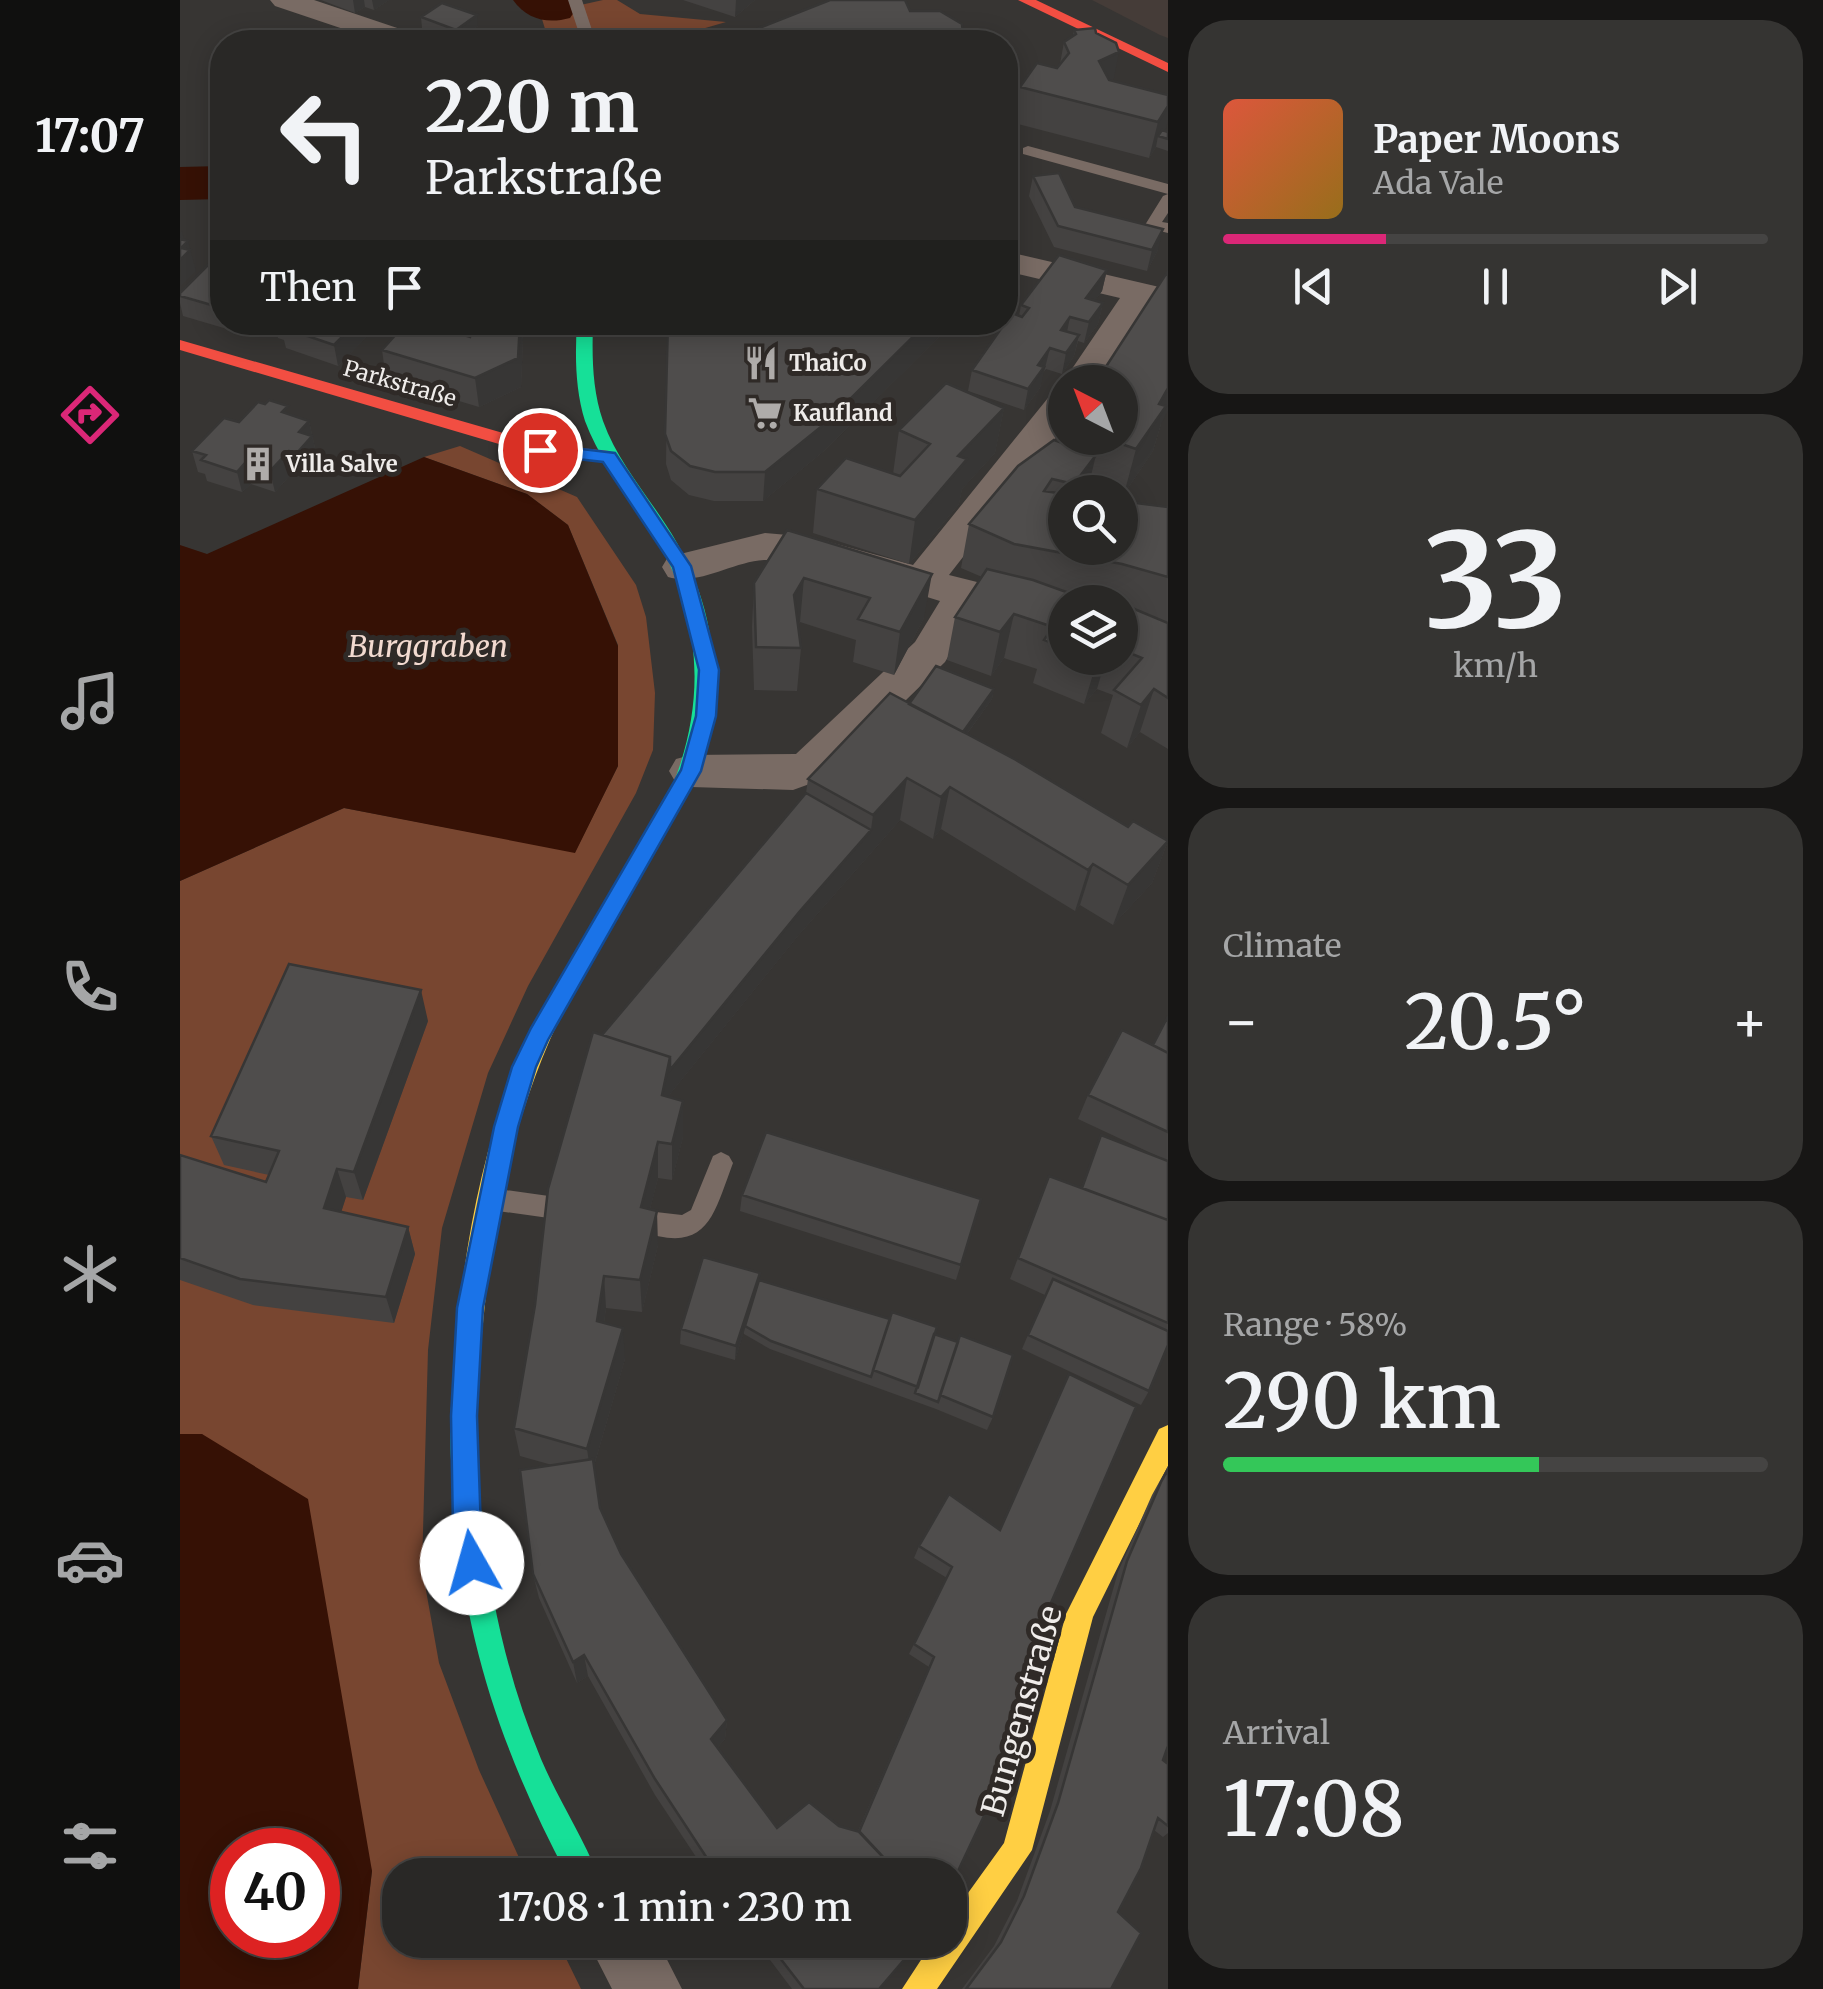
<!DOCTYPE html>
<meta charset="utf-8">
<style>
body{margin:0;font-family:Merriweather,serif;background:#353432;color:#f1f3f6;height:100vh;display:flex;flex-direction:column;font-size:38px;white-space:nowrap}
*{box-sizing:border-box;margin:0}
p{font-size:32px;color:#a5a6a7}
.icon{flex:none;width:55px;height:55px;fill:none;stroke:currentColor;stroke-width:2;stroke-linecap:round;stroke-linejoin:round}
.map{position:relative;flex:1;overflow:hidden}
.details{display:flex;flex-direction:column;gap:20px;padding:20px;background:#171615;width:655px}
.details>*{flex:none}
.banner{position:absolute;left:30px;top:30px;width:808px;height:305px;border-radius:40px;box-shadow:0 5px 25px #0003,0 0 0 2px #454443;background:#292826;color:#f1f3f6;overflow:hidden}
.needle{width:65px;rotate:318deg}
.buttons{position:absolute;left:868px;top:365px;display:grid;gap:20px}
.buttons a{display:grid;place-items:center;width:90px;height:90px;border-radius:50%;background:#292826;box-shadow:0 5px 25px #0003,0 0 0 2px #454443;font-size:50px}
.speed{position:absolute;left:30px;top:1828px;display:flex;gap:20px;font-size:50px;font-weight:700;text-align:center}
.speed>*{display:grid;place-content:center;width:130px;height:130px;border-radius:50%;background:#292826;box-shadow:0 5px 25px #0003,0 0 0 2px #454443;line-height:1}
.speed .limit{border:15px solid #d22;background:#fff;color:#111}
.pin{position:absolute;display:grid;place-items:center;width:85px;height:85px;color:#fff;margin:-42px;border:5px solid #fff;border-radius:50%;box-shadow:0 2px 10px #0007}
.me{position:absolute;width:110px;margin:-55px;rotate:353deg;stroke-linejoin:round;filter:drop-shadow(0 0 8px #0008)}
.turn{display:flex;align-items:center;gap:35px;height:210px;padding:0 50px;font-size:45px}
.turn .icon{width:130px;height:130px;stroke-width:2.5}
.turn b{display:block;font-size:70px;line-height:85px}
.then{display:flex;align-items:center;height:95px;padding:0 50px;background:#0003;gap:20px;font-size:38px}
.big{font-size:75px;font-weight:600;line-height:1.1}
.details .widget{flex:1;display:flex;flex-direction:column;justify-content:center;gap:15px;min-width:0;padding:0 35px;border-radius:40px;background:#353432}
.details .dial{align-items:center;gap:0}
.dial b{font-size:130px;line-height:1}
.song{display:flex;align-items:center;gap:30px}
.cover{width:120px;height:120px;border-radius:15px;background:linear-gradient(135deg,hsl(10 70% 55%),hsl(40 70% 35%))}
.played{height:10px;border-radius:5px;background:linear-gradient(90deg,#db2777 30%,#454443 30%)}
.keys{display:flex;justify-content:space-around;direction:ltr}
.heat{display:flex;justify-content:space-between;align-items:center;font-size:55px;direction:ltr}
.charge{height:15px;border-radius:8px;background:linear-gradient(90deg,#34c759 58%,#454443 0)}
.trip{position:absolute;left:202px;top:1858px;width:585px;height:100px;border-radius:40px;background:#292826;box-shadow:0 5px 25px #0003,0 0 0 2px #454443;font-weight:600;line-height:100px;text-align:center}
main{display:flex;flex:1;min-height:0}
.dock{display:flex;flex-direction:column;width:180px;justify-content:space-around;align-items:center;background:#10100f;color:#a5a6a7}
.dock .icon{width:70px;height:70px}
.dock .on{color:#db2777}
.dock b{font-size:45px;color:#f1f3f6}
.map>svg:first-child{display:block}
.built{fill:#453c38}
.green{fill:#784630}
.water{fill:#361105;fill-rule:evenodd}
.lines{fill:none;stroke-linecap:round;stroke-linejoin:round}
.river{fill:#361105;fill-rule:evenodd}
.lane{fill:#796b64;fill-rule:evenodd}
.street{fill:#796b64;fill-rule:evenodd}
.fast{fill:#16e098;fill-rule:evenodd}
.slow{fill:#ffcf43;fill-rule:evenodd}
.jam{fill:#f24e42;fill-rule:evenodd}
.wall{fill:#444241;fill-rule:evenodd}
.shaded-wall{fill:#373635}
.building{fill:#4f4d4c;stroke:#373635;stroke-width:2.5}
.route{fill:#1a73e8;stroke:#114b97;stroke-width:2.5}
.labels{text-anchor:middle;stroke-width:10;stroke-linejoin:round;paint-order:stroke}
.far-poi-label{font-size:22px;font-weight:bold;fill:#efecea;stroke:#2f2a27;text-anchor:start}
.far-street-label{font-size:22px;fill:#efecea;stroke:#2f2a27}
.water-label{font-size:30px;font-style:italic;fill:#f2dad0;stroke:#2f2a27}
.near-street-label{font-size:32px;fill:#efecea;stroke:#2f2a27}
</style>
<main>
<nav class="dock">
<b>17:07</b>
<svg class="icon on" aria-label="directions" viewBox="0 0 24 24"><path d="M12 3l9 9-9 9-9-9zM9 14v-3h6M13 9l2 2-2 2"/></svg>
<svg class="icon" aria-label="music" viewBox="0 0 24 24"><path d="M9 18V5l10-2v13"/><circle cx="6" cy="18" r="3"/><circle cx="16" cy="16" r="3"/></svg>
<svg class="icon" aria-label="phone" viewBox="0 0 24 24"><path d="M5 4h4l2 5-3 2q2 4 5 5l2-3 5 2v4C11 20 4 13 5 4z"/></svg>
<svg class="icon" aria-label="climate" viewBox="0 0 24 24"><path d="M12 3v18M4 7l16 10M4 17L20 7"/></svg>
<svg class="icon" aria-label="car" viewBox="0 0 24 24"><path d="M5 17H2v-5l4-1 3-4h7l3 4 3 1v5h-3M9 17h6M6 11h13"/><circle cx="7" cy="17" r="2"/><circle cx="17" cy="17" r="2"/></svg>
<svg class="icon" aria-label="filters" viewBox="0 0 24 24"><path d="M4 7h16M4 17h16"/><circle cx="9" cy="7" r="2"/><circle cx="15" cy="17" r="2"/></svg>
</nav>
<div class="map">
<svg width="988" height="1989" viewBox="0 0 988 1989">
<rect width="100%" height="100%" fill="#373533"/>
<path class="built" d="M912,0H988V38L980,35Z"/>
<path class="green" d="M423,0H437L460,14L546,22L477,42H369L358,6L369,12Z
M280,446L397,497L456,585L466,617L475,693L473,750L456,793L348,986L308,1073L262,1228L248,1350L242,1568L259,1663L299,1770L347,1875H220V1940H377L401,1989H178L192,1871L22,1434H0V881L164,808L395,852L438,766V645L388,525L347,494L244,457Z"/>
<path class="water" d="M42,166V199L0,200V167Z
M244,457L347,494L388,525L438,646V766L395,853L164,808L0,881V545L27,554Z
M0,1434H22L128,1499L192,1871L178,1989H0ZM52,1850H138V1935H52Z"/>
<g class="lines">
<path class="river" d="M333,0H391L397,8L390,18C368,24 347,20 333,0Z"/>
<path class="lane" d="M388,0H402L416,42H402Z
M848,146L988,184V194L843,154V148Z
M988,194V213L982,222L988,223V233L967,228L965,225L983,196Z
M541,1152L549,1156L553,1163C533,1216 528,1256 458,1230L455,1222L458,1214L467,1211L502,1215L511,1210L533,1156Z
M311,1188L376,1197L385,1200L388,1208L385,1216L376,1219L311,1210L302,1207L299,1199L302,1191Z"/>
<path class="street" d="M90,0H134L241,36L245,42H202L95,6Z
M833,253L988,289V309L970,305L919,382L885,385L883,382L940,298L825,271V255Z
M885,389V426L769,575L885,604V632L795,611L765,662L646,778L613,790L511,787L496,783L489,771L496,759L511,755L616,754L735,642L760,601C706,585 644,557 586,560C553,561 521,586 488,577L482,567L488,557L585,533L631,537L733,565L872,393Z
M407,1940H477L502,1989H432Z"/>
<path class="fast" d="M397,322H413C412,356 412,389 423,421C437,460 464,491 486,525C538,604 547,692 515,780L375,1029H359L356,1022L359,1015L495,779C527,695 520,609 472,531C449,495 420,462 405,421C395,389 395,355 397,322Z
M283,1411L292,1415L296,1424C299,1540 316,1651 361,1759C378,1799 402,1835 418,1875H387C307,1724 272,1595 270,1424L274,1415Z"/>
<path class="slow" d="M367,1012L375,1015L378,1022C318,1150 303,1284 296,1424L292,1433L283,1437L274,1433L270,1424C278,1281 295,1145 359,1015Z
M988,1425V1466L913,1617L852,1850L757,1989H722L754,1940H770V1918L824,1843L886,1614L979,1429Z"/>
<path class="jam" d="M838,0H856L988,63V72Z
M0,340L361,444L429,451L438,457L429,463L360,456L0,350Z"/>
</g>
<path class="wall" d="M141,0H209L194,10L185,7L175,13Z
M503,0H575L555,17Z
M241,17L298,26L277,41L242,28Z
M894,30L933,81L988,95L985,131L988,132V151L976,147L969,158L834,123L840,87L877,68L880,64L884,42L893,36Z
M853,176L895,207L978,250L967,271L874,247L849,196Z
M42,266V322H62L54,331L3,316L0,303V293Z
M927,270L922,291L915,300L923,303L918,324L904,343L898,341L894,356L882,374L866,369L863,373L860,388L844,410L788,391L792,370L839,316L841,305Z
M95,322H201L158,366L106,348L104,340L98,338Z
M293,322H341L343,340L341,387L299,407L206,379L202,350L290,337Z
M488,322H774L644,451L583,501H534L509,495L491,480L486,464Z
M824,408L815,453L782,489L779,504L729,564L633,533L637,489L713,474L719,430Z
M110,415L129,421L137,457L121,474L113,472L95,492L71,484L62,492L27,481L25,474L18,472L12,451L59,422Z
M981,424L973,451L944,494L909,481L907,492H885V548L988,507V749L960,732L947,748L921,733L933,695L917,689L904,704L853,683L857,669L824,658L811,676L767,660L775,617L802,577L781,568L789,524L890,446L892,438H940ZM885,602H940V611L949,614L940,612V658H885Z
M607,530L744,618L714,675L673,662L676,640L620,622L618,626L621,648L617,691L574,690L572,627L574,583Z
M814,689L812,699L787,734L948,827L988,841L972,883L933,925L900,905L895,911L761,829L753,839L720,820L617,937L490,1094L489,1097L503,1101V1137L492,1180L478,1178L470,1209L478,1245L462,1312L426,1308L424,1323L445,1359L414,1466L420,1508L441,1554L547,1720L545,1739L538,1747L597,1828L659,1826L678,1831L749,1667L729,1654L767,1578L734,1558L739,1546L820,1529L889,1374L864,1619L770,1875H528L475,1795L408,1676L397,1683L359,1598L353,1574L372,1465L340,1456L334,1428L422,1035L626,793L628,779L729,704Z
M988,1016V1161L898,1119L908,1095L973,1045Z
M248,1021L183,1200L166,1197L161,1212L228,1227L235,1254L214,1323L73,1305L0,1280V1155L86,1182L89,1175L44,1165L31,1136Z
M921,1135L988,1161V1345L969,1391L961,1405L842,1349L865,1295L830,1279L869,1176L901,1188Z
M562,1195L801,1199L776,1280L560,1211Z
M579,1280L752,1341L813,1417L807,1430L756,1409V1407V1409L590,1349L564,1334V1331L555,1360L500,1344L501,1329Z
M988,1466V1746L983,1760L988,1764V1833L983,1837L974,1830L938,1912L931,1989H782L814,1946L837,1901L870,1811L938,1572L972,1495Z
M575,1940H741L699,1989H612Z"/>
<path class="shaded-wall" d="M173,0H184L185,7L175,13Z
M192,0H209L194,10Z
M556,0H575L555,17Z
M297,15L298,26L277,41L276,30Z
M939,52L932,88L919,61Z
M988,106V120L985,133L978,136L976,147L969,158L978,122Z
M983,229L978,250L967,271L972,250Z
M2,231L5,244L8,241L16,271L1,286L0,233Z
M927,270L922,291L901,319L906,298Z
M923,303L918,324L904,343L909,322Z
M890,317L886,337L881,330Z
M52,322H62L54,331Z
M177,322H201L158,366L154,345Z
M340,322H341L343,340L341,387L299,407L295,378Z
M748,322H774L644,451L583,501L585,472Z
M899,335L894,356L882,374L886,353Z
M870,348L860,388L844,410L848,389L858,365Z
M988,388V411L981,424L973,451L944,494L956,449Z
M824,408L815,453L782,489L779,504L729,564L735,520L778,456Z
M129,421L137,457L121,474L116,454L119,432Z
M109,451L113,472L95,492L90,471Z
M916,455L907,492H892L894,484Z
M65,463L71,484L62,492L57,472Z
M752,574L744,618L714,675L720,632Z
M624,578L620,622L610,639L614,595Z
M834,614L824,658L811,676L820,632Z
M919,658H926L917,689L904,704L917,661Z
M814,689L812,699L781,742L783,732Z
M974,689L960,732L947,748L961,705Z
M727,778L720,820L617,937L490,1094L483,1131L482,1095L490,1057L691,830L693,815Z
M770,787L761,829L753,839L761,797Z
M988,841L972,883L933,925L948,885Z
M913,864L900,905L895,911L908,870Z
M241,990L248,1021L183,1200L174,1172Z
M503,1101V1137L492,1180V1144Z
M478,1142V1178L462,1241L461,1207Z
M157,1169L166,1197L154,1235L144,1208Z
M477,1211L478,1245L462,1312L460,1280Z
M228,1227L235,1254L214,1323L206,1297Z
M580,1273L578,1288L555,1360L556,1346Z
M424,1276L426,1308L420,1352L417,1321Z
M443,1328L445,1359L411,1476L407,1449Z
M404,1655L408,1676L397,1683L393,1662Z
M547,1720L545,1739L530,1756L531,1739Z"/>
<path class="building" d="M650,0H725L730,11H760L782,24L784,42H544Z
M262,3L297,15L276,30L241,17Z
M915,28L916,33L936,43L939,52L919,61L929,80L988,95V106L978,122L840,87L857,63L877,68L889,53L884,42L896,34L894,30Z
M982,130L988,132V139L978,136Z
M879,173L895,207L983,229L972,250L878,226L853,176Z
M0,239L8,241L1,248L10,250L0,260Z
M879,255L927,270L906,298L923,303L909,322L890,317L881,330L899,335L886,353L870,348L858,365L864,367L848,389L792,370L832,313L842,317L849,308L841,305Z
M30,263L42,266V308L0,296V293Z
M988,271V388L979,404L986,406L956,449L924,438H940V382H916Z
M106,322H177L154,345L101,327Z
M227,322H242L290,337L293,322H340L338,358L295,378L202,350Z
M488,322H748L647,422L585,472H535L510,466L491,451L485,434Z
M766,383L824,408L778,456L787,459L735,520L637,489L666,458L720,476L750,444L719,430Z
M89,400L108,406L102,412L129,421L119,432L132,436L116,454L109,451L90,471L65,463L57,472L21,460L26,455L12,451L44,418L59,422L78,402L85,404Z
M874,440L916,455L894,484L872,479L864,491L885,494V548H940V501L988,507V577L942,564L834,544L789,524L838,466Z
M607,530L752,574L720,632L678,619L690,598L624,578L614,595L621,648L576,647L574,583Z
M807,569L853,580L914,602H885V648L864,640L873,627L834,614L820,632L775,617Z
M952,608L988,623V698L974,689L961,705L934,690L962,658L940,649V612L948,615Z
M756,666L814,689L783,732L729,704Z
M710,693L836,760L948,827L953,821L988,841L948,885L913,864L908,870L770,787L761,797L727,778L693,815L628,779Z
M626,793L691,830L620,911L490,1070V1057L422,1035Z
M109,964L241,990L174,1172L157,1169L144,1208L228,1227L206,1297L60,1279L0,1258V1155L86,1182L99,1151L31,1136Z
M988,1016V1053L973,1045Z
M942,1030L988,1053V1132L908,1095Z
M413,1032L490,1057L482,1095L503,1101L492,1144L478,1142L461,1207L477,1211L460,1280L424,1276L417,1321L443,1328L407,1449L334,1428L355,1305L368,1189Z
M586,1132L801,1199L781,1265L562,1195Z
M921,1135L988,1161V1220L902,1188Z
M869,1176L988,1220V1323L838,1258Z
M523,1257L580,1273L556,1346L501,1329Z
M873,1279L988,1331V1345L969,1391L848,1335Z
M579,1280L710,1319L691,1377L591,1341L565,1326Z
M712,1312L757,1327L738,1387L693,1370Z
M754,1334L778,1342L758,1402L735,1393Z
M780,1335L833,1355L813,1417L760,1395Z
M889,1374L956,1407L864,1619L828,1765L770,1888V1875H720L679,1832L754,1657L734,1644L772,1567L739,1546L769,1494L820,1530Z
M413,1459L420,1508L441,1554L547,1720L531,1739L597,1828L629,1802L659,1826L680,1832L720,1875H538L475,1779L404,1655L393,1662L353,1574L340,1470Z
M988,1469V1746L983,1760L988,1764V1826L978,1818L961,1868L938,1912L961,1933L931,1989H786L821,1942L844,1896L878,1803L947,1561L981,1482Z
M586,1940H741L699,1989H624Z"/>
<path class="route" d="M360,444L435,453L511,566L539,670L536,716L521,771L368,1040L356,1067L338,1127L303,1308L297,1416L301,1530L306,1563L302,1573L292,1577L282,1573L273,1530L271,1416L277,1308L314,1127L332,1067L351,1028L501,770L516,716L519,670L493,567L423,462L354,454V446Z"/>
<defs>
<g id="restaurant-bare" transform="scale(2.7)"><path d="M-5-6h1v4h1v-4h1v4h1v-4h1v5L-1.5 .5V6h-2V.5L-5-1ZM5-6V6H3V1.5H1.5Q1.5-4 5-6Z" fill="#afacaa" stroke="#2f2a27" stroke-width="2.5" paint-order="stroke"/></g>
<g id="supermarket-bare" transform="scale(2.7)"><path d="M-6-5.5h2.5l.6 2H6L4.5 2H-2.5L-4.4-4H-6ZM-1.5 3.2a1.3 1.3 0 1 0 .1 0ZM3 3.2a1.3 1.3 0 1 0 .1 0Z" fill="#afacaa" stroke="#2f2a27" stroke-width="2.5" paint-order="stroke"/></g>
<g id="building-bare" transform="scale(2.7)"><path d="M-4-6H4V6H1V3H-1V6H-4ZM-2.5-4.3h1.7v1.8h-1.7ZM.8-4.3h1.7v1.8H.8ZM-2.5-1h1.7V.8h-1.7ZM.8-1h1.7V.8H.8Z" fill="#afacaa" stroke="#2f2a27" stroke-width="2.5" paint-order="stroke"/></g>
</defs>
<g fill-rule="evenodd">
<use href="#restaurant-bare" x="581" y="363"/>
<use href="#supermarket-bare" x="585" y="413"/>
<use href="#building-bare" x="78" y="464"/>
</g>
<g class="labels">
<g class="far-poi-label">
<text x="609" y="371">ThaiCo</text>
<text x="613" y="421">Kaufland</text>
<text x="106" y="472">Villa Salve</text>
</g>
<g class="far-street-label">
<text transform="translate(220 383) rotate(16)" y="8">Parkstraße</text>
</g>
<g class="water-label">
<text x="248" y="657">Burggraben</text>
</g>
<g class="near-street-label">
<text transform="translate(842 1711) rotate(-74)" y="11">Bungenstraße</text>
</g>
</g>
</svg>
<div class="buttons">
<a><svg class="needle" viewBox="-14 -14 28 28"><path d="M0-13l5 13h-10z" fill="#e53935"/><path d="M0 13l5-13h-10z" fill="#a5a6a7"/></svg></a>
<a><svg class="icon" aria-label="search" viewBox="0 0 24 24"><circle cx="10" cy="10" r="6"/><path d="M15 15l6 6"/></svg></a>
<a><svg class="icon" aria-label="layers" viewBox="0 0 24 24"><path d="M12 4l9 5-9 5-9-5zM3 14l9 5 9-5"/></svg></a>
</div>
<div class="speed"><div class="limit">40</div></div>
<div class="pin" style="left:360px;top:450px;background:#d93025"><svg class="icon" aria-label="arrive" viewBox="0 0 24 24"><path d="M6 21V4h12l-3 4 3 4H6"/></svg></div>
<svg class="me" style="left:292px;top:1563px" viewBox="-20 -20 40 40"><circle r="19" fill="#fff"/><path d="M0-13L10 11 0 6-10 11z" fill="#1a73e8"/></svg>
<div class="trip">17:08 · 1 min · 230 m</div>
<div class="banner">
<div class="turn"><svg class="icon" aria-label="left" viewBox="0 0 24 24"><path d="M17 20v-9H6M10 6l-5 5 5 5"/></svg><div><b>220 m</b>Parkstraße</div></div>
<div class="then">Then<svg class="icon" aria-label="arrive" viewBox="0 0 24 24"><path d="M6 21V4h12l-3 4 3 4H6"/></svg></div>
</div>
</div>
<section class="details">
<div class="widget">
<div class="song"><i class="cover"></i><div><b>Paper Moons</b><p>Ada Vale</p></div></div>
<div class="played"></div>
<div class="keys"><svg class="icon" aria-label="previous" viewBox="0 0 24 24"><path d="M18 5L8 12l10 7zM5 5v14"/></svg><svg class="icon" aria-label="pause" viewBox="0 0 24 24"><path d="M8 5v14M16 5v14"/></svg><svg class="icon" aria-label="next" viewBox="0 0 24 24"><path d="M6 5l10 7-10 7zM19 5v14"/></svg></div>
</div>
<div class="widget dial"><b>33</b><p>km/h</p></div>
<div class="widget"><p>Climate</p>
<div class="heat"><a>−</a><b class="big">20.5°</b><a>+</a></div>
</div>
<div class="widget"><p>Range · 58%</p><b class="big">290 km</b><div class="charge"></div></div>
<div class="widget"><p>Arrival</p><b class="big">17:08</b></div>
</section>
</main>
